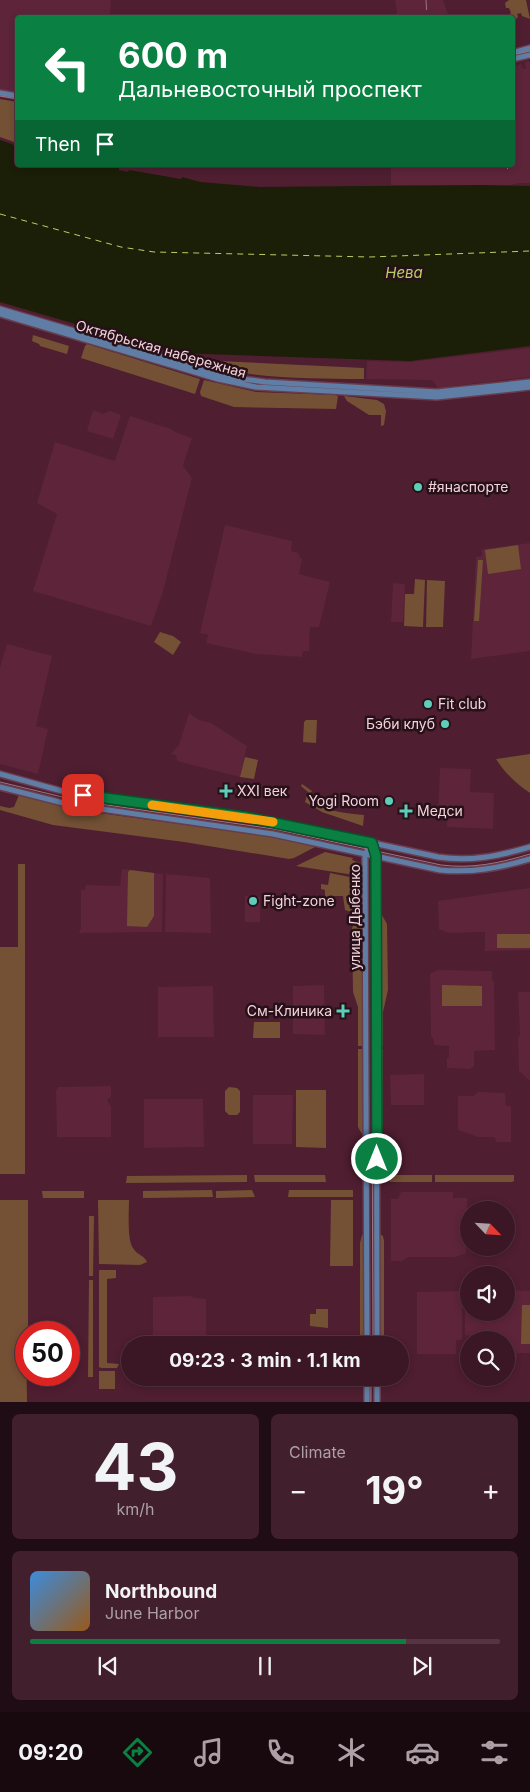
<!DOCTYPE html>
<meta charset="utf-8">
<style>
body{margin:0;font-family:Inter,sans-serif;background:#421f2c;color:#f1f3f6;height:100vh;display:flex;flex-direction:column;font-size:19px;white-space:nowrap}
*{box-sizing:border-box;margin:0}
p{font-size:16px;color:#ac9fa6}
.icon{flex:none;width:28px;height:28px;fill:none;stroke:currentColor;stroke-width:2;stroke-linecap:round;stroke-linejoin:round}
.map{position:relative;height:1402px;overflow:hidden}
.details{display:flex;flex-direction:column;gap:12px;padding:12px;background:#200c14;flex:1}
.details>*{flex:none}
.guide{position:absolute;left:15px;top:15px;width:500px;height:152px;border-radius:5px;box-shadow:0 2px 8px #0003,0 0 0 1px #543541;background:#0b8043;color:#fff;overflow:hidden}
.needle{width:32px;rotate:115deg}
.buttons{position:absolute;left:460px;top:1201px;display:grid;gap:10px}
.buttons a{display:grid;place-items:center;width:55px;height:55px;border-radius:50%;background:#3b1624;box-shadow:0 2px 8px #0003,0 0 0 1px #543541;font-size:25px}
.speed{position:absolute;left:15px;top:1321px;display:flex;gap:10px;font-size:25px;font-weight:700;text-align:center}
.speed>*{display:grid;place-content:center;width:65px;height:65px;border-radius:50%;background:#3b1624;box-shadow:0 2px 8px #0003,0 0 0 1px #543541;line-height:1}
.speed .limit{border:8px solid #d22;background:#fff;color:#111}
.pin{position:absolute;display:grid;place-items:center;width:42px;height:42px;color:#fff;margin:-21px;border-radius:10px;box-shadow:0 2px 8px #0006}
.me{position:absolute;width:55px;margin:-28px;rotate:0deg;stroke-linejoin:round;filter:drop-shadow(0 0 4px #0008)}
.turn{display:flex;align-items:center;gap:18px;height:105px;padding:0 20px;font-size:22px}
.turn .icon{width:65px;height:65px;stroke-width:2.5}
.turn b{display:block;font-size:35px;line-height:42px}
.then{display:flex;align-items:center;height:48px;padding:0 20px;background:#0003;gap:10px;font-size:19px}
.big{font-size:38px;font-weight:700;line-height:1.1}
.details .card{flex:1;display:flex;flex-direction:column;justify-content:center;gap:8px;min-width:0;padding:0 18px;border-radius:8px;background:#421f2c}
.details .dial{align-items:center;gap:0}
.dial b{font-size:65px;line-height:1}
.song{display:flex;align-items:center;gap:15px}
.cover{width:60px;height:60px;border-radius:8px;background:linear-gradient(135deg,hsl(210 70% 55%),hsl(30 70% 35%))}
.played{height:5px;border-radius:2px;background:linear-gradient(90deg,#0b8043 80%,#543541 80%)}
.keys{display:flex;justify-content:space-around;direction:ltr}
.heat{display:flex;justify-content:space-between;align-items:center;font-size:28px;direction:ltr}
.details .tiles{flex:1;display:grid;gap:12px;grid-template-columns:1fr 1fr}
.card:last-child{grid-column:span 2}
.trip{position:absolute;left:121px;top:1336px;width:288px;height:50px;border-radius:25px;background:#3b1624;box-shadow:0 2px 8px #0003,0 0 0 1px #543541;font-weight:700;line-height:50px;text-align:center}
.menu{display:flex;height:80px;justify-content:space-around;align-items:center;background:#18090e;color:#ac9fa6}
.menu .icon{width:35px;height:35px}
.menu .selected{color:#0b8043}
.menu b{font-size:22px;color:#f1f3f6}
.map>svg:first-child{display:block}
.built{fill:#5d243a}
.green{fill:#745135}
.water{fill:#1b1f07}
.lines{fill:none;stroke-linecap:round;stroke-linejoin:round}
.ferry{stroke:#b9ce65;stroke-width:1;stroke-dasharray:6 5;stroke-linecap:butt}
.major-casing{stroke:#683e4f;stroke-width:8}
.major{stroke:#607ea5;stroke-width:5}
.tram{stroke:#9e7582;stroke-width:1}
.rail{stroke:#9e7582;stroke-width:1;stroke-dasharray:10 5;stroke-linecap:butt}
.route-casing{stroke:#07532c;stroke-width:12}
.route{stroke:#0b8043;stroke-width:9}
.slow{stroke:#f59e0b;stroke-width:9}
.poi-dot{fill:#5dceb9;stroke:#271119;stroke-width:2}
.labels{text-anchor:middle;stroke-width:5;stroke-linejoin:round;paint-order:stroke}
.street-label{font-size:14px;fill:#f3d2db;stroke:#271119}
.poi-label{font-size:14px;fill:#f3d2db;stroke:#271119;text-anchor:start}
.water-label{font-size:15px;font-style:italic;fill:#b9ce65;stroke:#271119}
</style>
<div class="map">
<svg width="530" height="1402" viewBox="0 0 530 1402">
<rect width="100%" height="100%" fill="#4f1e30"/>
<path class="built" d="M0,0H111L110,17L18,18L17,92L0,89Z
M395,0H443L449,17H396L395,14L397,13Z
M530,61V183H519L508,186L391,185V165H512L513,65H515L517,66L521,63L523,69H526L525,62Z
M530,348V377L437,388L435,383L431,380L366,379L367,361L410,362Z
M93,410L103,414L110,411L121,415L113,439L87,431Z
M130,416L171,429L175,432L192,438L183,466L192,478L162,595L151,626L33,591L57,514L37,503L55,442L115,461Z
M225,525L291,541L292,542L291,551L298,553L302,560L299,574L330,582L319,627H310L309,651H303L302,657L256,654L206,643L208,635L200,633Z
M530,543V651L471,659L476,557L482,556V549Z
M393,583L405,584L403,622H391Z
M7,644L52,656L36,726L48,729L38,774L0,764V667Z
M189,713L199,720L211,723L247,746L240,777L177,761L176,755L171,754L179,745Z
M440,768L471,769L470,792L494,793L493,829L447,827V819L438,813Z
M122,869L163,874L162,932L79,933L81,928V890H85L86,885L120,886Z
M166,874L210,878L211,933L165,932Z
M530,888V950L485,951V932L449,933L439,929L438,901Z
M245,896L260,897V922H245Z
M438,970L492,971V980L494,982L495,1050L474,1051V1066L470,1069L447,1068V1058L449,1057V1046L434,1045V1040L431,1036L430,974Z
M324,985L325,1035L293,1034V986Z
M213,986L214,1037H158V987Z
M518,992H530V1081L519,1071L518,1039L520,1034Z
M424,1074V1105H391L390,1075Z
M111,1086V1096L107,1100L111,1106V1137H57L56,1091L58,1087Z
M478,1092L505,1093L506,1106H511V1142H496L495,1137H478L458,1130V1096H474Z
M253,1095H293L292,1144H253Z
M144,1099H203L204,1147L144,1148Z
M401,1192H453V1198H467V1219L460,1220V1237H467L466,1253L455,1257H408L402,1261H391V1199H398Z
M465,1289H469V1312H506V1290L530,1291V1353H517V1359H506V1340H471V1336L465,1335Z
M462,1291V1340H456V1354H417V1292Z
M192,1296L193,1298L206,1299V1345H153V1297Z"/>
<path class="green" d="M509,0H526L530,19L522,16L521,13L517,14L518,17L513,22L512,18L509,17L508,15L511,13L509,8H506L505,3Z
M0,99L17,102V143L0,137Z
M33,335L69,346L67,354L40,346L39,344L32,341Z
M87,344L200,379L195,394L81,358L85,346Z
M219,361L364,368V379C312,378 259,380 208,365Z
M204,380L256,392L335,395L338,396L336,409L234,407L201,396L200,392Z
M344,396L377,400L384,404L386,411L384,425L381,426V415H369L347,401Z
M518,545L521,569L488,574L485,550Z
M478,560H483L479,621H474Z
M415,579L425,580L423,627L404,626L405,594H414Z
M427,580L445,581L443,627H426Z
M160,632L173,636L181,642L173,655L154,642Z
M306,720H317L316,743L303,742L304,722Z
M530,754V793C516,784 505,773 496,759Z
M245,757L258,760L254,779L240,777Z
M302,784L312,791L310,795L311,797L310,800C327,812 344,813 364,815L363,826L322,812L305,802L308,792L301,786Z
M19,795L85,811L273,837L315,847L294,858L289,859L184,842L53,825L0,810V806L9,808L14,807Z
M325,852L353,858L352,860L360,863V872L354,875L296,866Z
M18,864H25V1174H0V947H18Z
M130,870L154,873V916L147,927L127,926L128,872Z
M330,873L360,879V897L351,912L345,910L343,896H329V904H325V890L321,889V884L328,885Z
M360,909L362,910L364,922V1046H358V1007L353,992L352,928Z
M379,910L387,924L388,990L383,1012V1047H377Z
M497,934H530V948H497Z
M442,985L482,986V1006H442Z
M254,1022H280V1038H253Z
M358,1049H364L363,1136L358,1127Z
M377,1049H383V1127L380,1137Z
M229,1087L237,1088L240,1091V1112L237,1115H229L225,1111V1091Z
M296,1090H326V1148L296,1147Z
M247,1175V1182L126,1183L127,1176Z
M254,1175H325L326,1182H255Z
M390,1175H432V1182H390Z
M435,1175H514V1181L512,1182H435Z
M212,1190L213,1197L143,1198V1191Z
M252,1190L255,1197L216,1198V1191Z
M289,1190H353V1197H288Z
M42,1191H84V1198H43Z
M0,1200H28V1332H26L27,1402H0Z
M98,1200H129C129,1212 127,1240 133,1248C137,1255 144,1255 147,1262L140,1265L99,1264Z
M331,1200H353V1266H330Z
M89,1216H94L93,1276H89Z
M380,1234L383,1236L384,1241V1345H379L378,1244Z
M362,1235H363L365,1244V1345H360V1243Z
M99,1270H116V1278L107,1279V1363L119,1364L117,1368H101L99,1367Z
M89,1280H93V1377H88Z
M522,1305H530V1344H521Z
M316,1309H328V1328L310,1326V1314H316Z
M99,1371H115V1389H99Z"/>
<path class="water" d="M0,140L12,144L17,148L15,154L17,156L18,165H110L119,168V170L128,172L129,170L181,179L182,177L200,182L260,187L479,185L530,186V346L410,361L175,353L0,302Z"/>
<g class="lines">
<path class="ferry" d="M0,214L121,247L154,252L370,257L530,251"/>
<g class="major-casing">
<path id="major" d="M512,53L530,48
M512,59L530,55
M0,93L18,96
M0,309L219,374L242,379L265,382L437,392L530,382
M0,314L218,379L256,387L437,397L530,387
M0,774L69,793L275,822L438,857C470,862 499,856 530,847
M0,787L67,804L273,834L440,870C472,873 499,868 530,859
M372,843L376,856L377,1345
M367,1345L365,854L372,843
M367,1378V1402
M377,1378V1402"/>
</g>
<use href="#major" class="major"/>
<path class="tram" d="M512,55L530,51
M0,96L18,99
M0,782L79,801L274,829L441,865C472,869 500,863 530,854
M363,846L370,852L371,860L373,1345
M371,1378V1402"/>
<path class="rail" d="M426,0L427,18
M504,165L508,169"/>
</g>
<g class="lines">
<g class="route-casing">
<path id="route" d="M83,795L246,817L372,843L376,856L377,1159"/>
</g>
<use href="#route" class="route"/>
<path class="slow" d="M152,805L273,822"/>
</g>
<g class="poi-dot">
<circle cx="418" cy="487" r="5"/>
<circle cx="428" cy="704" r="5"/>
<circle cx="445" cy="724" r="5"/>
<path d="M223.5 783.5h5v5h5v5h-5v5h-5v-5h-5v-5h5z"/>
<circle cx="389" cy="801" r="5"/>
<path d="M403.5 803.5h5v5h5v5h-5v5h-5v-5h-5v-5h5z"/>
<circle cx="253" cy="901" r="5"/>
<path d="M340.5 1003.5h5v5h5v5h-5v5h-5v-5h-5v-5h5z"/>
</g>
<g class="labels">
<g class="street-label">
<text transform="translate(161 349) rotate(16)" y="5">Октябрьская набережная</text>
<text transform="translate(355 917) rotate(-90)" y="5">улица Дыбенко</text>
</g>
<g class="poi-label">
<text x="428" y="492">#янаспорте</text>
<text x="438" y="709">Fit club</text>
<text x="435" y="729" text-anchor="end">Бэби клуб</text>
<text x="237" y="796">XXI век</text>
<text x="379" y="806" text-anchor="end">Yogi Room</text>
<text x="417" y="816">Медси</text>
<text x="263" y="906">Fight-zone</text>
<text x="332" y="1016" text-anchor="end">См-Клиника</text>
</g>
<g class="water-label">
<text x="404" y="278">Нева</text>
</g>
</g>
</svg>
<div class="buttons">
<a><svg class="needle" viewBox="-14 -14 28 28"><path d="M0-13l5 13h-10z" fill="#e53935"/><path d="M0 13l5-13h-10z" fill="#ac9fa6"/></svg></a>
<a><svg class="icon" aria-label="sound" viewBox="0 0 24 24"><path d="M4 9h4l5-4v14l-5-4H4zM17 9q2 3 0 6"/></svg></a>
<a><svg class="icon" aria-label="search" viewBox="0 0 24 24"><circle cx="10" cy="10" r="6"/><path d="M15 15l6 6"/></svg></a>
</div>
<div class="speed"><div class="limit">50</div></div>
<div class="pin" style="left:83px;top:795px;background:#d93025"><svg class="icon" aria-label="arrive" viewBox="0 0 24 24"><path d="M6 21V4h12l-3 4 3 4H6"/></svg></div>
<svg class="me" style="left:377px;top:1159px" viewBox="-20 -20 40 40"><circle r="17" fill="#0b8043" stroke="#fff" stroke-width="3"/><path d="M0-11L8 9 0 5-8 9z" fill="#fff"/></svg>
<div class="trip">09:23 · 3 min · 1.1 km</div>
<div class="guide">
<div class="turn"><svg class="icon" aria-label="left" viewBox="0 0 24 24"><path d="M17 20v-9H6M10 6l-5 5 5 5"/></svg><div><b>600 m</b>Дальневосточный проспект</div></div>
<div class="then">Then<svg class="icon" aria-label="arrive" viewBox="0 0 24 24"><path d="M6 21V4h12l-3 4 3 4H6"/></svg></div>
</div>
</div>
<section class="details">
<div class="tiles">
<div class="card dial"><b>43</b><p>km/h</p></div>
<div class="card"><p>Climate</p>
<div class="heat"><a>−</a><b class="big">19°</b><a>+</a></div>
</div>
<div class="card">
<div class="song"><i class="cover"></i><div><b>Northbound</b><p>June Harbor</p></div></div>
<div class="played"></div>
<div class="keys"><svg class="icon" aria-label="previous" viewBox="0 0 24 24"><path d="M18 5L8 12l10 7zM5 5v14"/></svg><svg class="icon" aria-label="pause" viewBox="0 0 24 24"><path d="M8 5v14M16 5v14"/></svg><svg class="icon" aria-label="next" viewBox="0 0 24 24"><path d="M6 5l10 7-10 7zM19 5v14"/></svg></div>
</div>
</div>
</section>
<nav class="menu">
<b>09:20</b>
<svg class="icon selected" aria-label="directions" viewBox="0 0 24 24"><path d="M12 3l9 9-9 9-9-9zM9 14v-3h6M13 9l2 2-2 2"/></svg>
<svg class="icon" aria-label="music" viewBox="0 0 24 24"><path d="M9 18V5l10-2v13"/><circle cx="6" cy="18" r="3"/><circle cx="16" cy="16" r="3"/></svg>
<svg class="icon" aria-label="phone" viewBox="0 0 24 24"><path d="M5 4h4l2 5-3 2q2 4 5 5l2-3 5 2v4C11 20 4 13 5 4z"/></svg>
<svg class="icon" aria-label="climate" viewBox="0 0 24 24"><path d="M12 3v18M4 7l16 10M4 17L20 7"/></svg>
<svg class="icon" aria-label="car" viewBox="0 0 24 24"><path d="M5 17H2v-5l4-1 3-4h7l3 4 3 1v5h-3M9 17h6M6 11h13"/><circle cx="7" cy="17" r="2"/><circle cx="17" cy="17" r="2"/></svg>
<svg class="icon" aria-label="filters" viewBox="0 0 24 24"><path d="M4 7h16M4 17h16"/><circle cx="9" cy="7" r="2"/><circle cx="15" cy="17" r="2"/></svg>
</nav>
